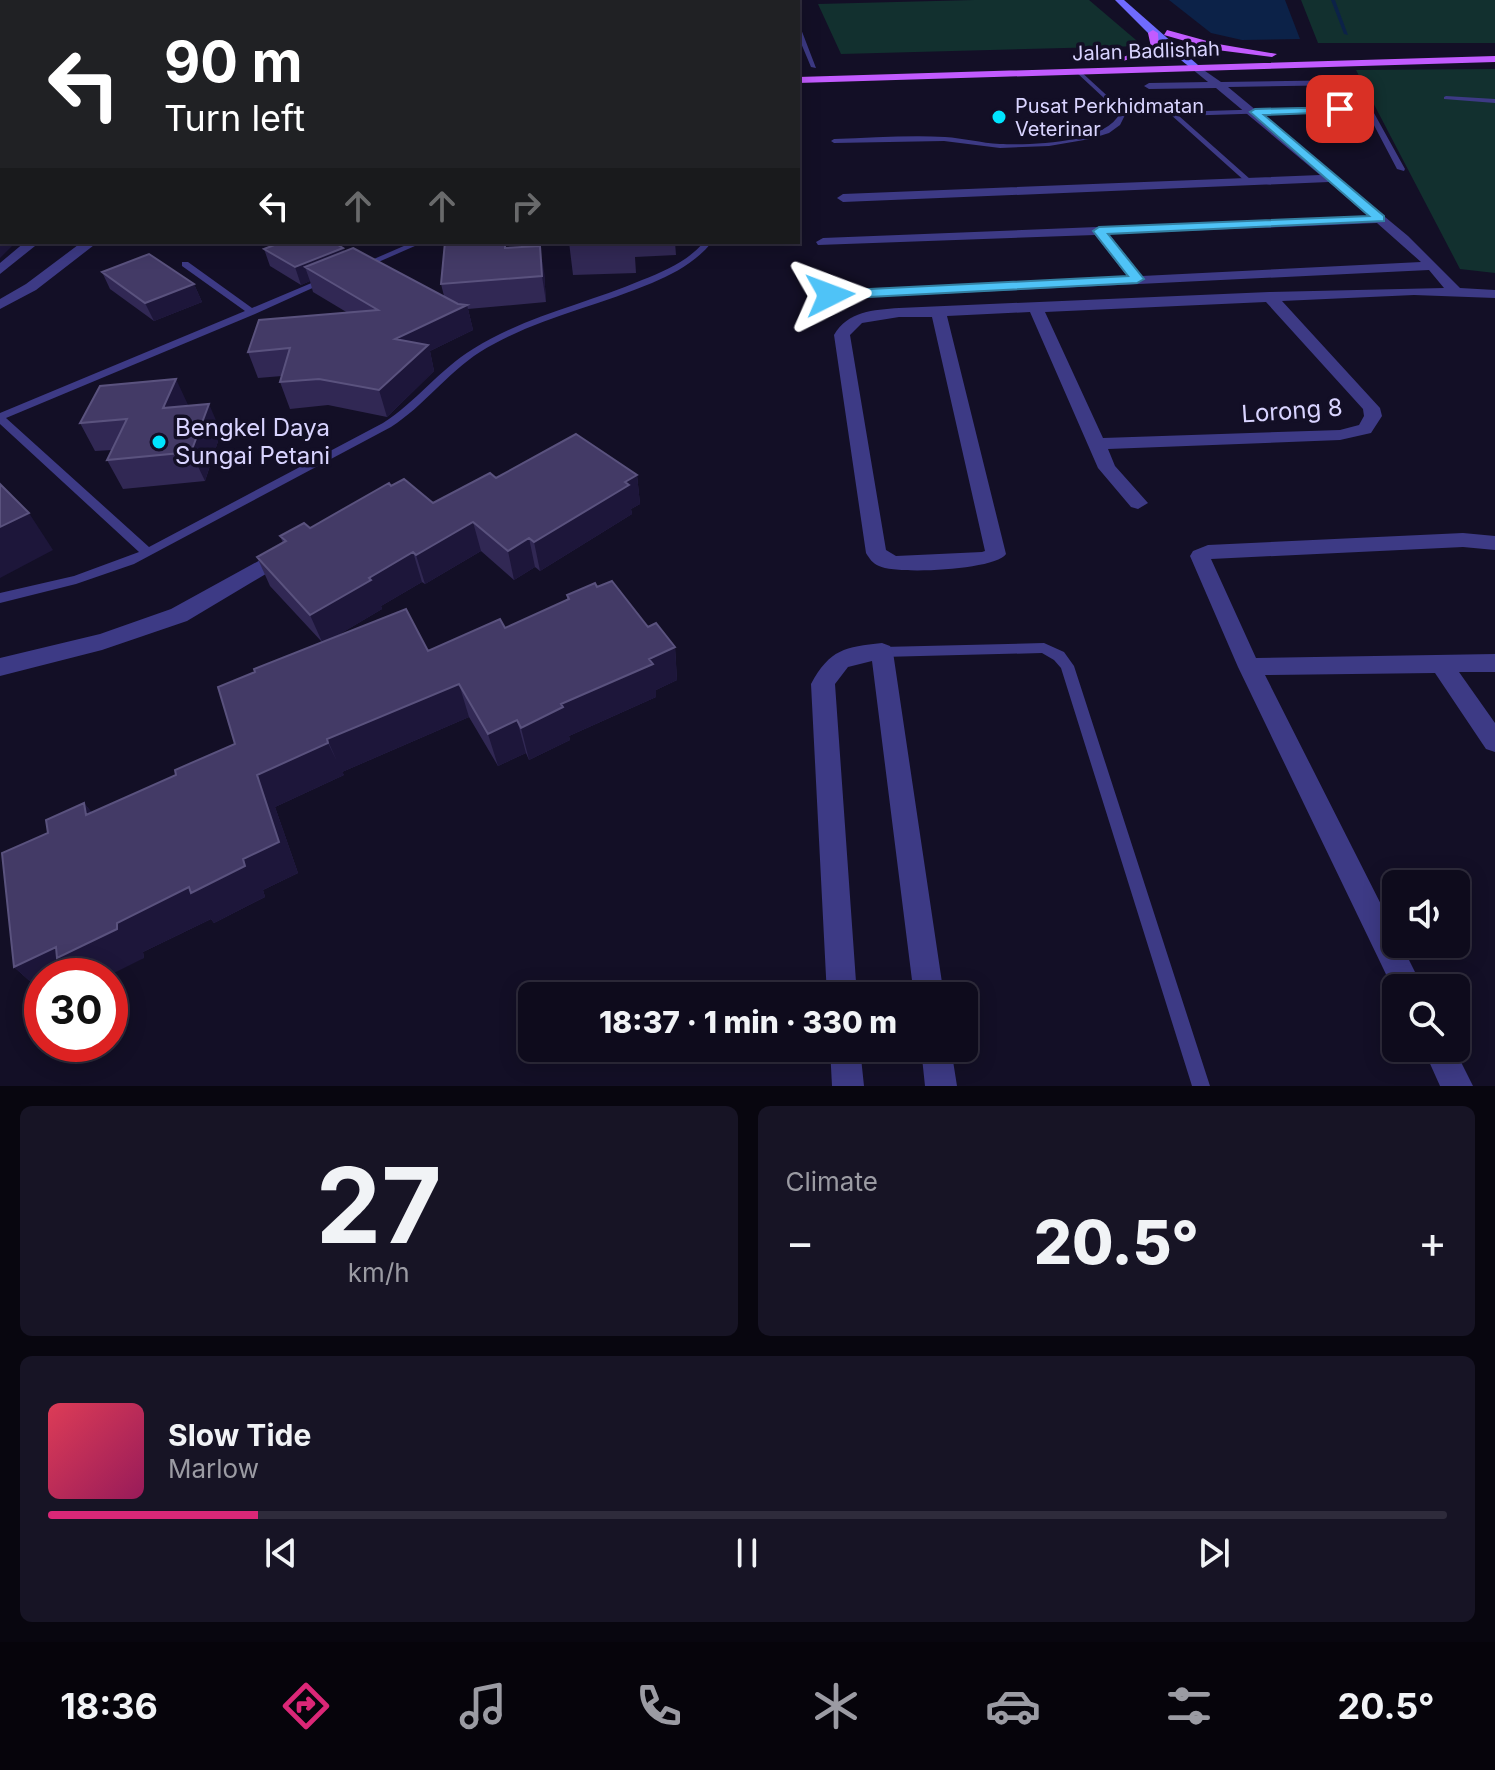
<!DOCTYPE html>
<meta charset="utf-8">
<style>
body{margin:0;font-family:Inter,sans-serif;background:#171425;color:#f1f3f6;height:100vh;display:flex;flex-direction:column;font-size:30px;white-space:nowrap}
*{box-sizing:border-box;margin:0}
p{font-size:26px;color:#9b9ba3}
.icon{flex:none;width:44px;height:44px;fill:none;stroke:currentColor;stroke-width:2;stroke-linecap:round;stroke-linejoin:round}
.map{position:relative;height:1086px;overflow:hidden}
.details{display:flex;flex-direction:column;gap:20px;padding:20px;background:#08060f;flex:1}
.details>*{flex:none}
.banner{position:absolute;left:0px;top:0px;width:800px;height:244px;box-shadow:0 4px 20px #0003,0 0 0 2px #2e2b3b;background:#202124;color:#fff;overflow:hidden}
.fabs{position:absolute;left:1382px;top:870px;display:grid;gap:16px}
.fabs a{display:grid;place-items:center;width:88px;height:88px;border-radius:12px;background:#0e0b1c;box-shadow:0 4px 20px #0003,0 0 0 2px #2e2b3b;font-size:40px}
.speed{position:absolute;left:24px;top:958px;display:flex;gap:16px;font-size:40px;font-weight:700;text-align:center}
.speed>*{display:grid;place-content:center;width:104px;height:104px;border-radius:50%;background:#0e0b1c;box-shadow:0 4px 20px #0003,0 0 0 2px #2e2b3b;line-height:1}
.speed .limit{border:12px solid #d22;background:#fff;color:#111}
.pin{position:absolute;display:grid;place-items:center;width:68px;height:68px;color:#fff;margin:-34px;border-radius:16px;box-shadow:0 4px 12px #0006}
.me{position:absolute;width:88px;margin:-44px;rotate:87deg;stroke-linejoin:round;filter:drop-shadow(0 0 6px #0008)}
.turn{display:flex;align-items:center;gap:28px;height:168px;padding:0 32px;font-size:36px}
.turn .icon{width:104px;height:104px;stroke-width:2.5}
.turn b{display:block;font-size:56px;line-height:68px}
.lanes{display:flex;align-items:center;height:76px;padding:0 32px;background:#0003;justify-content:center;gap:40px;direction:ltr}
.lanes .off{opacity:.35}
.big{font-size:60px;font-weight:800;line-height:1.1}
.details .card{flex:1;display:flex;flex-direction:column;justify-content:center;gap:12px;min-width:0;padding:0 28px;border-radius:12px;background:#171425}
.details .dial{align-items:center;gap:0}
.dial b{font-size:104px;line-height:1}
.song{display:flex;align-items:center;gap:24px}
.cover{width:96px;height:96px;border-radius:12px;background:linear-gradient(135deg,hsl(350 70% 55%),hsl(330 70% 35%))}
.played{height:8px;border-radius:4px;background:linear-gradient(90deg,#db2777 15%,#2e2b3b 15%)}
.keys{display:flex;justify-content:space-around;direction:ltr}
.heat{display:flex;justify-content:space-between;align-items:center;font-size:44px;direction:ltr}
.details .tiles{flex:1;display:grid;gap:20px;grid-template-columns:1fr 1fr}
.card:last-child{grid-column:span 2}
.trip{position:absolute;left:518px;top:982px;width:460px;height:80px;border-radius:12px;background:#0e0b1c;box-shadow:0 4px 20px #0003,0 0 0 2px #2e2b3b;font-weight:800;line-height:80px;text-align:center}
.tab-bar{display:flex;height:128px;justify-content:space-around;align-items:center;background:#06040b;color:#9b9ba3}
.tab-bar .icon{width:56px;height:56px}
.tab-bar .active{color:#db2777}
.tab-bar b{font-size:36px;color:#f1f3f6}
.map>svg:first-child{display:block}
.green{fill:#12302f}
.water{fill:#0c2248}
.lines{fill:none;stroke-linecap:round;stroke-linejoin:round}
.stream{fill:#0c2248;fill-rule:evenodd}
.service{fill:#3d3a85;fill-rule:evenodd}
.minor{fill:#3d3a85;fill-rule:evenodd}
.tertiary{fill:#3d3a85;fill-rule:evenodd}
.secondary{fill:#6f6bff;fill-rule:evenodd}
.primary{fill:#c25bff;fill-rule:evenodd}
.wall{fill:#312854}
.shaded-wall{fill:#1d163a}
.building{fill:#433a66;stroke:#5a527e;stroke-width:2}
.route{fill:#4fc3f7;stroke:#337fa1;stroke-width:2}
.poi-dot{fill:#00e5ff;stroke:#130f26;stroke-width:3}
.labels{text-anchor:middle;stroke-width:7;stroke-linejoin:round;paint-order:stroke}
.far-street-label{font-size:20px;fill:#d9d4ff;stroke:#130f26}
.far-poi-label{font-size:20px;fill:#d9d4ff;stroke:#130f26;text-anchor:start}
.street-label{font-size:24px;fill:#d9d4ff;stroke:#130f26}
.poi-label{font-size:24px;fill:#d9d4ff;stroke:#130f26;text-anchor:start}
</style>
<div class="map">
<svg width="1495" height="1086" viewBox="0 0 1495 1086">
<rect width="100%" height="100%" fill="#130f26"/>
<path class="green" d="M974,0H1089L1143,46L841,54L818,4Z
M1301,0H1495V43H1318Z
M1495,69V273L1460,269L1356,70Z"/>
<path class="water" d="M1169,0H1285L1300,39L1242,40L1211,33Z"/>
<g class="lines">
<path class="stream" d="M1331,0H1335L1348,35L1344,34Z"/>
<path class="service" d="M390,0H396L397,2H391Z
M540,0H546L545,2H539Z
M783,0H789L790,2H784Z
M0,7H2V11H0Z
M2,16V20L0,21V17Z
M798,27L801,29L816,68L811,67L798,36Z
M2,30V34L0,35V31Z
M1078,69L1126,113L1120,125L1109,133L1090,139L1049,146L1000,148L944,141L834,143L831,141L834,139C871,138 908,135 945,137C963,138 981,143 1000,144C1031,145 1105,144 1120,113L1076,72Z
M1349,80L1359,86L1405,169L1404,171L1397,169L1366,110L1179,116L1250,179V183H1247L1170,114L1173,112L1364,106L1354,87L1346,82Z
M1446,96L1495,99V103L1444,99V97Z
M413,242H424L367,267L360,265Z
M704,242H712C696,262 675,273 652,283C595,307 533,319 480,352C447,373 424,406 391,427L134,564L76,584L0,603V593L74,576L139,552L0,424V413L245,311L182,266V262H188L252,308L321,279L328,281L255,314L6,418L149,547L383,423C416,402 439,370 473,349C525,316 586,304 642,280C665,271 688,261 704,242Z
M1044,643L1064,652L1074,666L1210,1086H1192L1061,668L1054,660L1042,653L882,657L877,656L875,652L877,648L882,647Z"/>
<path class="minor" d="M1195,64L1221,82L1353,80V84L1349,85L1228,87L1408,236L1460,288L1495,290V298L1414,295L1282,301L1380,408L1382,416L1371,433L1340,440L1108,449L1115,466L1148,503L1138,509L1131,507L1098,468L1030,312L947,316L1006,554C996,570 896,575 879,566C873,564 869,558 866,553L834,335C848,311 873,310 899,308L1269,292L1444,288L1429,270L830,299L823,295L830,291L1127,276L1095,235L818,245L816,242L823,238L1368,216L1329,182L843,202L837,198L843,194L1320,175L1216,88L1149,89L1144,86L1149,83L1208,82L1192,69ZM1377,223L1421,262L1142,276L1109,234ZM1266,302L1363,409L1364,416L1359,425L1340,430L1103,438L1045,312ZM899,317H932L985,551L982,552L896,556L886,550L850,335L862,323Z
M25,242H40L0,274V263Z
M1463,533L1495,536V550L1463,547L1211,559L1256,658L1495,654V672H1459L1495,723V752L1486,749L1435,673L1265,675L1396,934V944H1401L1423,988H1396V995L1238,667L1190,556L1193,551L1208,545Z
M284,547L294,554L291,559L187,621L102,650L0,676V658L100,634L171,609Z
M882,643L890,646L893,652L944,996H914L872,661L848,667L835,684L857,996H827L811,684C830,649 845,647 882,643Z
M830,1048H860L864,1086H832Z
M921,1048H951L957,1086H925Z
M1423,1048H1454L1473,1086H1440Z"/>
<path class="tertiary" d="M82,242H98L36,290L0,309V299L26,284Z"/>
<path class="secondary" d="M1115,0H1124L1198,65V69H1192L1150,35Z"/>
<path class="primary" d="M1153,30L1158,33L1159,50L1123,61V57L1151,47L1148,33Z
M1167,30L1218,44L1277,54L1272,57L1217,50L1164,35Z
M1495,56V62L798,83V77Z
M0,86H2V92H0Z"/>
</g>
<path class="wall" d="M569,242H675L676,255L635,257L636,273L573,275Z
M343,248L344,251L444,296L441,284L509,248L544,271L546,302L468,309L473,330L430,351L434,371L387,417L328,405L290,409L280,382L282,376L258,378L248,352L348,313L313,292L310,281L301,285L270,266L264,249Z
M102,272L194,284L202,302L154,321L110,289Z
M188,406L221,432L205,481L123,489L107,460L112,450L95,451L80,423Z
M637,475L640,504L631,509L632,514L540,571L535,567L514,580L481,551L425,584L422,582L381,606L382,609L333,638L428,651L505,628L567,600V595L597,587L675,647L677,680L656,690V697L569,736L570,740L529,760L526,753L498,766L469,717L342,772L344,775L275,807L298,873L263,890L265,897L214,923L211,919L143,952L144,958L42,976V992L14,967L48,833L84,803L92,813L176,775L235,744L255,672L322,642L270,586L257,557L283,543L280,536L310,528L391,486L433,503L496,478Z"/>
<path class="shaded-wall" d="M249,0H275L273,2H247Z
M2,212V242H16L0,258V214Z
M540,246L544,271L546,302L542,276Z
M343,248L349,265L305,267L310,281L301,285L295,267Z
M194,284L202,302L154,321L145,303Z
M467,305L473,330L430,351L434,371L387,417L379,390L395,339Z
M176,379L189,407L163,408Z
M209,404L221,432L205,481L191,452Z
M637,475L640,504L631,509L632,514L540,571L534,542Z
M29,513L53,550L0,578V527Z
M473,522L481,551L425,584L416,555Z
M529,538L535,567L514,580L508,551Z
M413,552L422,582L381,606L382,609L323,644L310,615L369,578Z
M675,647L677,680L656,690V697L569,736L570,740L529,760L521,728L561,704Z
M459,684L469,717L342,772L327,739Z
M517,720L526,753L498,766L488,734Z
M328,743L344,775L275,807L298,873L263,890L265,897L214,923L211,919L143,952L144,958L108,976H42V992L14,967L56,947L117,923L243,859L257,775Z
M84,803L110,835L86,815Z"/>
<path class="building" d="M151,0H249L247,2H149Z
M440,0H531L530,2H439Z
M608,0H692V2H608Z
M0,101H2V212L0,214Z
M282,242H333L343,248L295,267L264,249Z
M445,242H505V248L540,246L542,276L441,284Z
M569,242H633L569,245Z
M353,248L458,304L467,305L395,339L428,345L379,390L319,379L280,382L290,348L248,352L259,320L378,310L305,267Z
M149,254L194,284L145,303L102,272Z
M176,379L163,408L209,404L191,452L107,460L127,419L80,423L100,386Z
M576,434L637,475L625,482L629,485L534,542L529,538L508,551L473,522L416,555L413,552L369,578L371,580L310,615L257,557L286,541L280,536L304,523L310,528L389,483L391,486L404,479L433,503L490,473L496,478Z
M0,484L29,513L0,527Z
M612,581L648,627L656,623L675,647L649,659L653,664L561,704L563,707L521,728L517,720L488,734L459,684L327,739L328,743L257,775L279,842L243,859L245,866L191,893L189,887L117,923V929L57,958L56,947L14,967L2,853L48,833L46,820L84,803L86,815L176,775L175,770L235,744L218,687L255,672L254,669L406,609L428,651L500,619L505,628L569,599L567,595L595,583L597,587Z"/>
<path class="route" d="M1343,107L1340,112L1264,115L1384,216V221L1108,234L1144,279L1137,283L830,299L824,295L830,291L1128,276L1093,231L1099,227L1369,216L1250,112L1255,109Z"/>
<g class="poi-dot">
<circle cx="999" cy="117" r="8"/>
<circle cx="159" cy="442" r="8"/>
</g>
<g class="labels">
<g class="far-street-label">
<text transform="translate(1146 51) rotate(-2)" y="7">Jalan Badlishah</text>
</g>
<g class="far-poi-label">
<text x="1015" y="113">Pusat Perkhidmatan<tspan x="1015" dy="23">Veterinar</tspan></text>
</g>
<g class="street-label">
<text transform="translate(1292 411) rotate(-4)" y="8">Lorong 8</text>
</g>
<g class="poi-label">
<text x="175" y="436">Bengkel Daya<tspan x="175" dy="28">Sungai Petani</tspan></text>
</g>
</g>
</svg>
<div class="fabs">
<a><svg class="icon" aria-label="sound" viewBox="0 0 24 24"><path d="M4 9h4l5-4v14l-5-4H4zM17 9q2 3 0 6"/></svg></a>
<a><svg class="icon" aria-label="search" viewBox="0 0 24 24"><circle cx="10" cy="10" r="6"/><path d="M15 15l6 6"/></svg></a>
</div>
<div class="speed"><div class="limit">30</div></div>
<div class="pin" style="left:1340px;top:109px;background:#d93025"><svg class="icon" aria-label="arrive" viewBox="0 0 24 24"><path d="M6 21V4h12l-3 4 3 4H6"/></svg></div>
<svg class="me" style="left:830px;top:295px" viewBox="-20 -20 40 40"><path d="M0-17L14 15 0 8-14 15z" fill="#4fc3f7" stroke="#fff" stroke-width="4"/></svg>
<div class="trip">18:37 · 1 min · 330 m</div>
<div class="banner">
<div class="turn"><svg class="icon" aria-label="left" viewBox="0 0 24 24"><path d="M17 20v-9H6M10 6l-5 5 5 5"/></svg><div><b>90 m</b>Turn left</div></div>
<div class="lanes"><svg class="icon" aria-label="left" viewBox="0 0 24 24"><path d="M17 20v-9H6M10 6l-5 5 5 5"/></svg><svg class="icon off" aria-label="ahead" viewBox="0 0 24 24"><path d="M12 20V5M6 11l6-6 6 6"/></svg><svg class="icon off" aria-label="ahead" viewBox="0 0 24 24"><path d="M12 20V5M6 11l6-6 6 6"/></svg><svg class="icon off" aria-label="right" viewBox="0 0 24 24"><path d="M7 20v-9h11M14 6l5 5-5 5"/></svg></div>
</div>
</div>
<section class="details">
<div class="tiles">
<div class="card dial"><b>27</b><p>km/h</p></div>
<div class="card"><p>Climate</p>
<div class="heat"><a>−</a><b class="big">20.5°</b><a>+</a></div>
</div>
<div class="card">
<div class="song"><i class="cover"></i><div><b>Slow Tide</b><p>Marlow</p></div></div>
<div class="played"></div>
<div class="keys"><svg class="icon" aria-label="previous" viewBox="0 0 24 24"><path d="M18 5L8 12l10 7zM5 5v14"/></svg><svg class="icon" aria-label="pause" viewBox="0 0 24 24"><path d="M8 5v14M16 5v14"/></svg><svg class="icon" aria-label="next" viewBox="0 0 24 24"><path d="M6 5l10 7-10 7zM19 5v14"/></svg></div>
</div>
</div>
</section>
<nav class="tab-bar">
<b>18:36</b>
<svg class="icon active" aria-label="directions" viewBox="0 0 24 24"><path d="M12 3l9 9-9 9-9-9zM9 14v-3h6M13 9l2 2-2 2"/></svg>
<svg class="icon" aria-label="music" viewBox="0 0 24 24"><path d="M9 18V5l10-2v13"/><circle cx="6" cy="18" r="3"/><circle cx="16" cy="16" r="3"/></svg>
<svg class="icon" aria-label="phone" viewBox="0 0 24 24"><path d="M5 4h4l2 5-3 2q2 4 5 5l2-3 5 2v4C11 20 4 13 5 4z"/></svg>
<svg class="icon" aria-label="climate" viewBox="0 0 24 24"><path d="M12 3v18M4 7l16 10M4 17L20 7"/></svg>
<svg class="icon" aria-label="car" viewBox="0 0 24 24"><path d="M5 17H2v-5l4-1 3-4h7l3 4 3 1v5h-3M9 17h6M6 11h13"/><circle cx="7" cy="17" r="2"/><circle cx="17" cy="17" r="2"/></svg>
<svg class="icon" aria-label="filters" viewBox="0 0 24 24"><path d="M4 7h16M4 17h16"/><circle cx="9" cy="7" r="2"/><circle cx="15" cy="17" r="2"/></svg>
<b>20.5°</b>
</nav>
